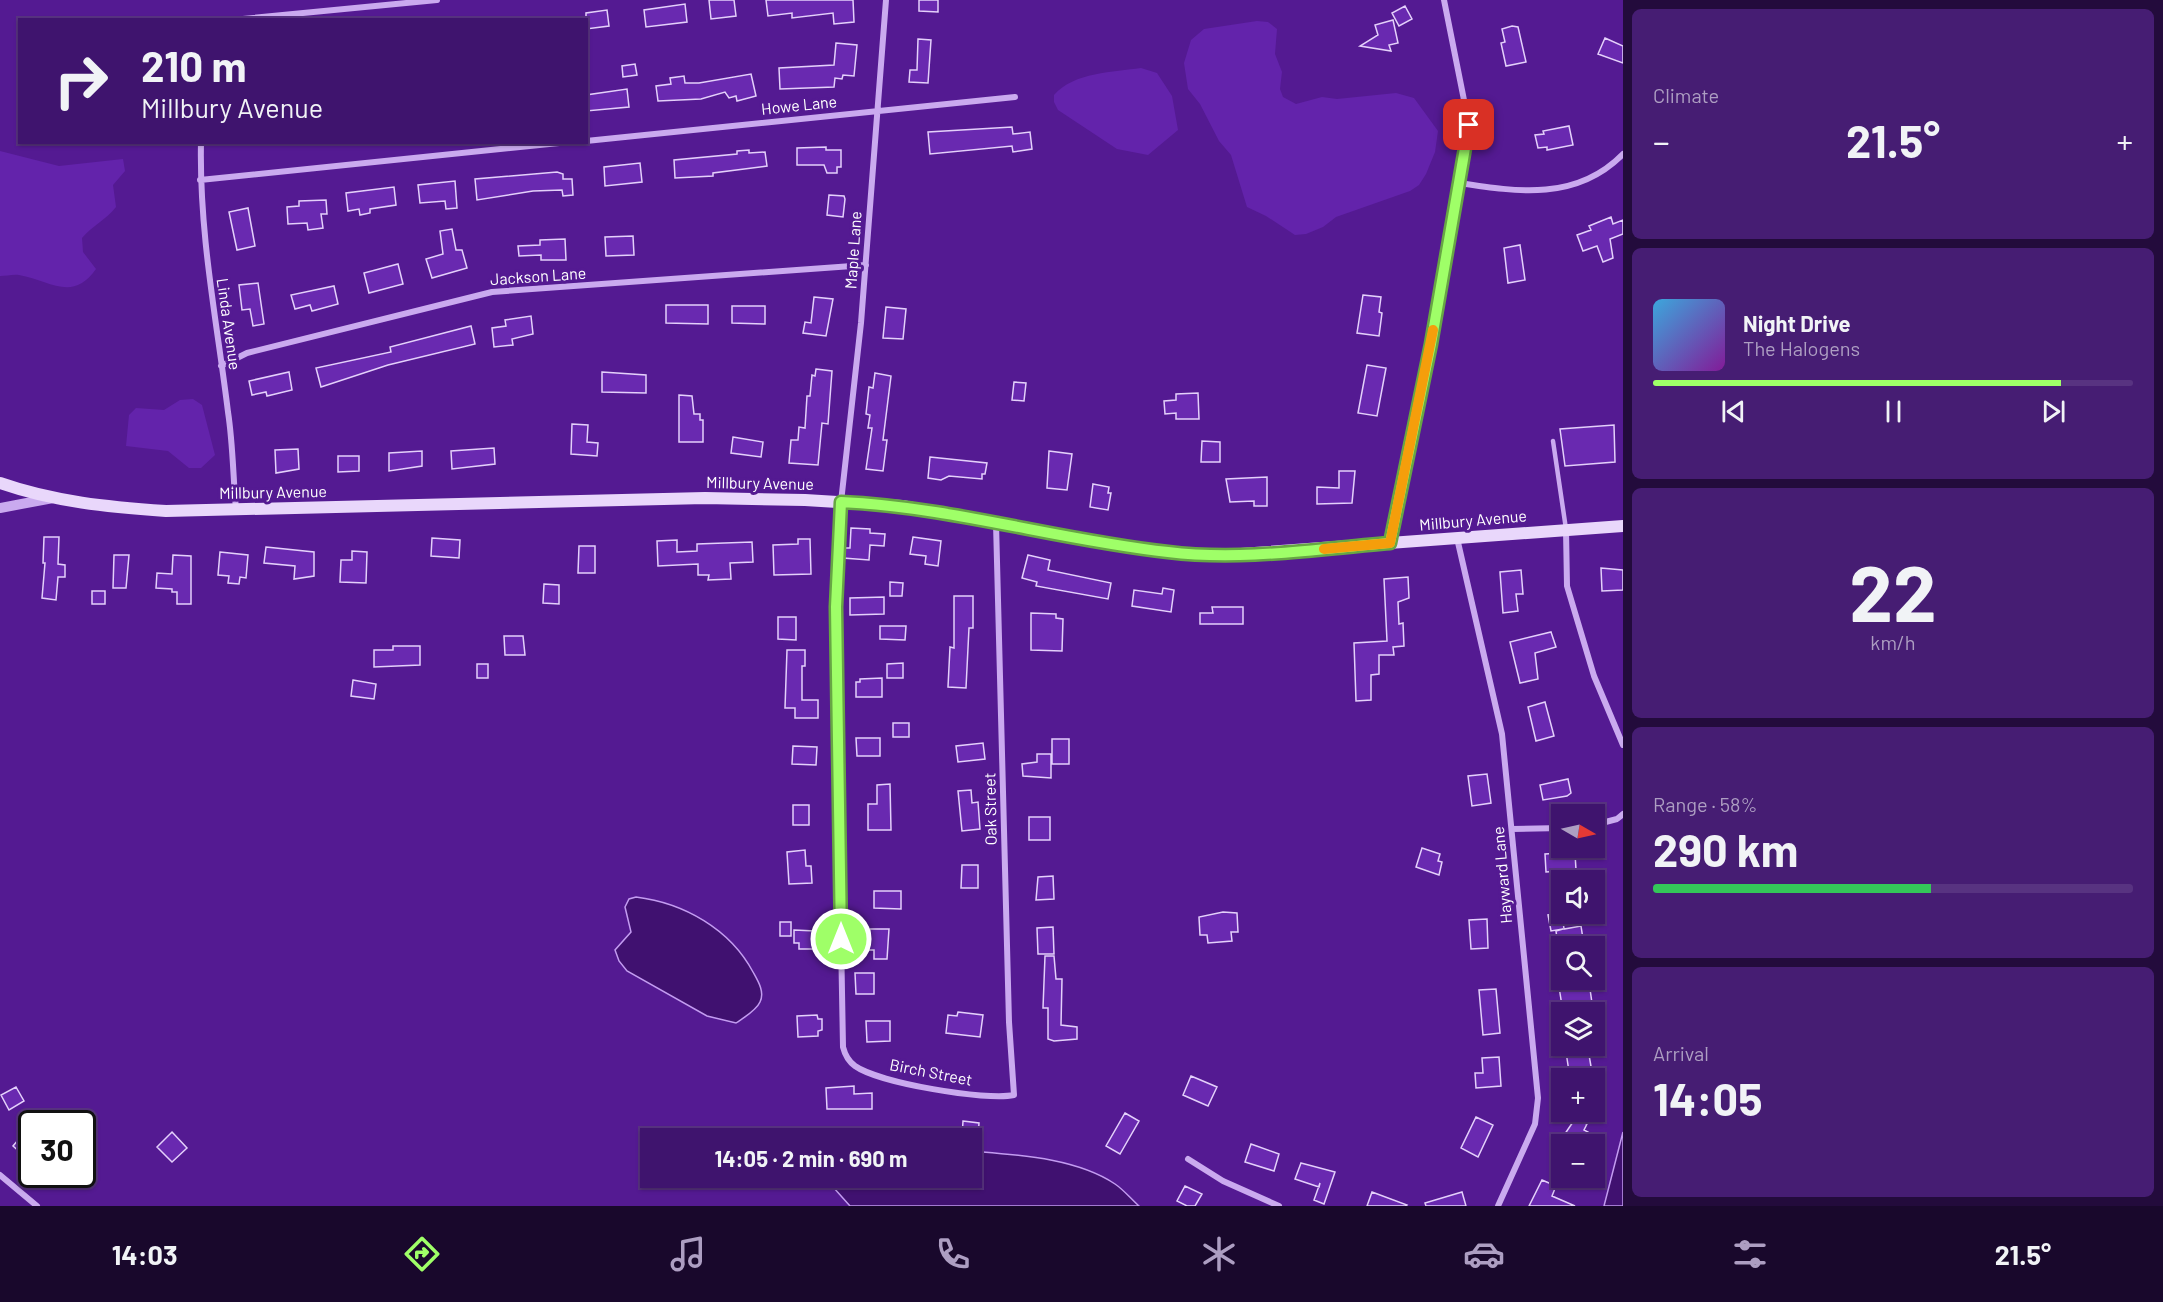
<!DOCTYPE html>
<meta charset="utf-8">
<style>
body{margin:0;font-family:Barlow,sans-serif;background:#461d73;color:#f1f3f6;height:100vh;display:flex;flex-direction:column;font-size:22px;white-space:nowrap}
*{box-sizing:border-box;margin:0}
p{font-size:20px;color:#ad9ec2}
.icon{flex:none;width:33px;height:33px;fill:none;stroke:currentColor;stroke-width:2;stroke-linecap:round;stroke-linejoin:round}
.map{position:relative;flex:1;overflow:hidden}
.details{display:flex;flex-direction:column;gap:9px;padding:9px;background:#230b3c;width:540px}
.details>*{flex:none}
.hud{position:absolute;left:18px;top:18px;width:570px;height:126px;border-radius:0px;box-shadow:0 2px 4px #0004,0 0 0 2px #583381;background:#3f146e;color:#f1f3f6;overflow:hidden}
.needle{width:39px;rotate:99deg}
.fabs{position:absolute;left:1551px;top:804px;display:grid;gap:12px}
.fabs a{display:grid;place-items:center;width:54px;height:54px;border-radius:0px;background:#3f146e;box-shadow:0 2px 4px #0004,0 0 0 2px #583381;font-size:30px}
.speed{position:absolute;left:18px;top:1110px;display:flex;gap:12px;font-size:30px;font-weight:700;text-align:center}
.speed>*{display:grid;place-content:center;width:78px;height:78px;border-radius:50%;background:#3f146e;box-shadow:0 2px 4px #0004,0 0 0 2px #583381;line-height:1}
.speed .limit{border:3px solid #111;border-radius:9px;background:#fff;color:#111}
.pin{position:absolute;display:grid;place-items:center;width:51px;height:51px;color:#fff;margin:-26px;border-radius:12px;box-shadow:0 3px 9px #0006}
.me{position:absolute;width:66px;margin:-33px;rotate:0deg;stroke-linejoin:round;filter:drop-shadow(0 0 4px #0008)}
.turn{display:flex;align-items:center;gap:21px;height:126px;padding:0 24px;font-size:27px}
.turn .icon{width:78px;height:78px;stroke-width:2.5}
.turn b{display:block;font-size:42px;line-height:51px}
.big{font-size:45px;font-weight:700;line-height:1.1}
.details .card{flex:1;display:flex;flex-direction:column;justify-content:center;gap:9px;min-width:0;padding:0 21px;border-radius:9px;background:#461d73}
.details .dial{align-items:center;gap:0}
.dial b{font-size:78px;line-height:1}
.song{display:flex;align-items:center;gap:18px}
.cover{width:72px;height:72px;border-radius:9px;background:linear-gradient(135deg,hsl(200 70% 55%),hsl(290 70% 35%))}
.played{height:6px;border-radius:3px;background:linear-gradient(90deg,#9fff68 85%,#583381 85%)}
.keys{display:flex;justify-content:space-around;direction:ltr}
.heat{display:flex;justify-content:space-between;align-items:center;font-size:33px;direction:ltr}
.charge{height:9px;border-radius:4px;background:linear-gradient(90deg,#34c759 58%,#583381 0)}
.trip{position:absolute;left:640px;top:1128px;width:342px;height:60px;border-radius:0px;background:#3f146e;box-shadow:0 2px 4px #0004,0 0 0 2px #583381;font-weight:700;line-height:60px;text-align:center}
.menu{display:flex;height:96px;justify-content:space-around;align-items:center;background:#19082c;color:#ad9ec2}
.menu .icon{width:42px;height:42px}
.menu .on{color:#9fff68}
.menu b{font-size:27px;color:#f1f3f6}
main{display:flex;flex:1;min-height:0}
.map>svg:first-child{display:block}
.green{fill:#6323ab}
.water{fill:#401170;stroke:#c39cf1;stroke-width:1.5}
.building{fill:#6929b0;stroke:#e4d0fb;stroke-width:1.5}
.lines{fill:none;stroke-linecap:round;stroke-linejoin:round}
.service{stroke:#caaaef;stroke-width:4.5}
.minor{stroke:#caaaef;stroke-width:6}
.tertiary{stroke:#caaaef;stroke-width:10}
.secondary{stroke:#e9d7fb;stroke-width:12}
.route-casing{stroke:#67a644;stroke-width:15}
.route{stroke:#9fff68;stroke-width:10}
.slow{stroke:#f59e0b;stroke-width:10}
.labels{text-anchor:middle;stroke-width:6;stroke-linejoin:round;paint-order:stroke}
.street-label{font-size:16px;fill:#fff;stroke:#541a92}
</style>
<main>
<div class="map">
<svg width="1623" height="1206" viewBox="0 0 1623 1206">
<rect width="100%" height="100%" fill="#541a92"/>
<path class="green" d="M1257,21L1268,22L1277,29L1275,54L1282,72L1280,89L1283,97L1296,104L1322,97L1337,99L1396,93L1414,98L1438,131L1435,152L1426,174L1419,185L1410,191L1336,217L1323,227L1306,234L1295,235L1266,216L1247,207L1231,155L1219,141L1200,104L1188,89L1184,63L1191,40L1204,29Z
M1141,68L1157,73L1172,96L1178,130L1148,155L1117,149L1058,110L1054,102V95C1074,72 1114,72 1141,68Z
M0,151L59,166L123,159L125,171L113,185L116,207C106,220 93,225 82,238L83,252L96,269C72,303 50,280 19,275C13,274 6,276 0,276Z
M193,399L202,405L215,455L201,468H189L168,451L126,446L129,415L136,408L164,410L180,400Z"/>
<path class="water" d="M636,897C684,903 730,929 753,972C758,981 765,992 760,1002C756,1011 743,1018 736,1023L707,1016L627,971L619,961L615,950L631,932L625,907L629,899Z
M1623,1132V1206H1604Z
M972,1151C1018,1155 1076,1158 1115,1184C1124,1190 1131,1199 1139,1206H850L825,1178H972Z"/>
<path class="building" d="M709,0H734L736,16L711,19Z
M766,0H853L854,22L834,24L833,13L792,18V13L768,16Z
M919,0H938V12L919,11Z
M685,4L687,22L646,27L644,10Z
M1405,6L1412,19L1399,26L1392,13Z
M607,10L609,26L586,29V13Z
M1393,20L1398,43L1389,45L1391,51L1360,46L1378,35L1375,25Z
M1512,26L1518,27L1526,62L1506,66L1501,43L1505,42L1502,29Z
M1605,38L1623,46V63L1598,54Z
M918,39L931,40L928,83L909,82L910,70H917Z
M836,43L857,45L854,76L843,75L842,79L835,78L834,87L780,89L779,68L834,65Z
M635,64L637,75L623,77L622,66Z
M751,74L756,96L737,101L736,96L729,98L725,92L701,99L658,101L656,86L671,84L670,78L684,76L685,83H699Z
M627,89L629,107L586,111V95Z
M1569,126L1573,145L1547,150V147L1538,148L1535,135L1544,134L1543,131Z
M1012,127L1013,134L1030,132L1032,149L1013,152L1012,146L930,154L928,132Z
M826,147V150H841V167H837V173H827L824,165H797V148Z
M749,150V153L765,152L767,166L713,173V176L675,178L674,160L737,154V151Z
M640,163L642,182L605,186L604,167Z
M557,172L563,174V179H572L573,195L563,196L562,190L533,191L477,200L475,179Z
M455,181L457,208L446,209L445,201L420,203L418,185Z
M394,187L396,205L370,209V213L360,215L359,209L348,211L346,193Z
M829,195L844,196L845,199L843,217L827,215Z
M326,200L327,214H321L323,228L308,230L307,223L288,224L287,207L299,206V201Z
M248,208L255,246L237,250L229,212Z
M1611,217L1613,224L1623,220V234L1610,239L1613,258L1603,262L1597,246L1583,251L1577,235L1591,230L1589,226Z
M452,229L456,250H462L467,268L432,278L426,259L443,254L440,231Z
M633,236L634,255L606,256L605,237Z
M565,239L566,260H541V255L519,256L518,246L540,245V240Z
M1520,245L1525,280L1508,283L1504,248Z
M398,264L403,284L369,293L364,273Z
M258,283L264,324L253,326L250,309L242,310L239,285Z
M334,286L338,304L312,311L310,305L295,309L291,295Z
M1363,295L1381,297L1379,312L1382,313L1379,336L1357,333Z
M814,297L833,299L826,336L803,333L805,322L811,323Z
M666,305H708V324L666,323Z
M732,306H765V324L732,323Z
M886,307L906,309L903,339L883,338Z
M531,316L533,334L512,339L513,345L494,347L492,328L506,326L505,320Z
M471,326L475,344L388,365L321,387L316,368L391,352L390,347Z
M1367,365L1386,368L1377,416L1358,413Z
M816,369L832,371L828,424L822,423L818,465L789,463L791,440H798L799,427L805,428L807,396H810L812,375L815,376Z
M289,372L292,390L267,396L266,392L252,395L249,381Z
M602,372L646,375V393L602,392Z
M875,373L891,376L883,440H887L883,471L866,469L872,428H868L870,415L866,414L869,387L873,388Z
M1014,382L1026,383L1024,401L1012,400Z
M1198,393L1199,419H1176V413L1165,414L1164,401L1176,400V394Z
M679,395L692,396L694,414H700V420H703V442H679Z
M572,424L588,425L587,442L598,443L597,456L571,454Z
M1614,425L1615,462L1565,466L1560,429Z
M733,437L763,442L761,457L731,453Z
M1202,441L1220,442V462H1201Z
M494,448L495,464L452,469L451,451Z
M298,449L299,469L276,473L275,450Z
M422,451V466L389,471V453Z
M1049,451L1072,454L1067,490L1047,488Z
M338,456H359V471L338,472Z
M930,457L987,463L985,474H982V479L949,476L941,480L928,478Z
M1339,471H1355L1352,503L1317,504V487L1339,488Z
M1267,477V506H1254V501L1230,502L1226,479Z
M1093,484L1109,487L1108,493H1111L1108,510L1090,507Z
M851,528L870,529V533L885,534L884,546L870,545L869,560L843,558L844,548H850Z
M44,537H59L58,564L65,565V577H58L56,600L42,598L45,563H43Z
M913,537L941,541L938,566L925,564L926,556L910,554Z
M432,538L460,540L459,558L431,556Z
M798,539H810L811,574L774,575L773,545L798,544Z
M677,540V552L697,551V544L752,542L753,562L730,563L731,579L708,580L709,575H698V564L658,566L657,541Z
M579,546H595V573H578Z
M266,547L314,552V576L294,579L295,566L264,563Z
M352,551L367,552L366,583L340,582L341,560H352Z
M220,552L248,555L246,578L240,577L239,584L228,583L229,576L218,575Z
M114,555H129L126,588H113Z
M173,555L191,556V604H177V592H172V589L156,588L157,573L172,574Z
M1028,555L1050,560L1048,570L1111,583L1108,599L1036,586L1037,582L1022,578Z
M1601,568L1623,570V590L1602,591Z
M1521,570L1523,594H1516L1518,611L1503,613L1500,572Z
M1408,577L1409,598L1398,602L1399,624L1403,623L1404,646L1393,647L1394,655H1379V674L1371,675V700L1356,701L1354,643L1387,641L1384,579Z
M890,582L903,583L902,596H890Z
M544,584L559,585V604L543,603Z
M1163,588L1174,590L1171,612L1132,606L1134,590L1162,594Z
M92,591H105V604H92Z
M954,596H973V628H969L966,688L948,687L950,647L954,648Z
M884,597V614L850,615V598Z
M1212,607H1243V624H1200V613H1213Z
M1031,613L1056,614V618L1063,619L1062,651L1031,650Z
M778,617H796V640L778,639Z
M880,626H906L905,640L880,639Z
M1551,632L1556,647L1535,653L1538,679L1520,683L1510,642Z
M504,636H523L525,655H505Z
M393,646H420V665L374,667V650H393Z
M787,650H805V666H802V700H818V718H795V708H785Z
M903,663V678H887V664Z
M477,664H488V678H477Z
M882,678V697H856V682H860V679Z
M353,680L376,684L374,699L351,696Z
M1545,702L1554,736L1536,741L1528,707Z
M893,723H909V737H893Z
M856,738H880V756H857Z
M1052,739H1069V764H1052Z
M983,743L985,759L958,762L956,746Z
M793,746L817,747L816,765L792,764Z
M1037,754H1051V778L1023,776L1022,764L1037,762Z
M1487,774L1491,803L1472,806L1468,776Z
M1568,779L1571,793L1567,796L1543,800L1540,785Z
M890,784L891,830H868V804H877V785Z
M971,790L972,803L978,802L980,829L962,831L958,791Z
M793,805H809V825H793Z
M1029,817H1050V840H1029Z
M1422,848L1440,854L1438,861L1442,862L1439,875L1416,867Z
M805,850L806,866H811L812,883L789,884L787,852Z
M1562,853H1575L1576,870L1546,872L1545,854Z
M962,865H978V888H961Z
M1053,876L1054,899L1036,900L1038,877Z
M874,891H901V909L874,908Z
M1223,912L1237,913L1238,932H1231L1232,941L1208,943L1207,935H1200L1199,917Z
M1562,913L1564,929L1581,926L1583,939L1574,940L1575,946H1558L1556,931L1563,929L1551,931L1548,915Z
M1487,919L1488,948L1471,949L1469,920Z
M780,922H791V936H780Z
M1053,927L1054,954H1038L1037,928Z
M870,929H889L887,959H874V950H867V932H870Z
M794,930L815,931V949H799V943H794Z
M1045,956H1054L1056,979H1062L1061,1025L1077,1027V1039L1054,1041L1048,1039V1008H1043Z
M855,973H874V994H856Z
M1582,984L1583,990L1590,989L1592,1003L1585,1004L1586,1011L1563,1012L1559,987Z
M1496,989L1500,1033L1483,1035L1479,990Z
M958,1012L983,1015L980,1037L946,1033L948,1015L957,1016Z
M817,1015L818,1019H822V1030L818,1031V1036L798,1037L797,1016Z
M866,1021H890V1041L867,1042Z
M1588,1049L1593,1078H1570L1566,1052Z
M1499,1057L1501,1086L1476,1088L1475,1073H1483L1482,1058Z
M1191,1076L1217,1087L1208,1106L1183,1095Z
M854,1086V1094L872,1093V1109H827L826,1088Z
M16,1087L24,1101L9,1110L1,1095Z
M1125,1113L1139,1121L1120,1154L1106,1146Z
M1476,1117L1493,1125L1478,1157L1461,1148Z
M1575,1119L1587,1124L1584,1130L1588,1132L1584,1141L1591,1144H1558Z
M963,1121L979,1123L978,1138H962Z
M172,1132L187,1148L172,1162L157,1147Z
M24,1133L32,1140V1163L13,1146Z
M1251,1144L1279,1154L1274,1171L1245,1162Z
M1301,1163L1335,1172L1324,1204L1314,1200L1320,1183L1319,1187L1295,1179Z
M1542,1180L1556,1186L1552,1196L1575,1206H1529Z
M1185,1186L1202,1194L1195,1206H1187L1177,1201Z
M1372,1192L1407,1205L1406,1206H1367Z
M1462,1192L1466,1206H1426L1425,1203Z"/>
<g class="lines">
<path class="service" d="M1553,441L1566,529"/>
<path class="minor" d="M886,0L861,323L841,502L835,607L843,1047C845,1055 848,1061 855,1066C879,1083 986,1101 1014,1095L1009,1022L996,523
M232,20L437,0
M586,141L1015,97
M201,142C199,234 217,322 228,412C233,444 233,477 236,509
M200,180L569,142
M1459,183C1518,192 1577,201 1623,154
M221,366L247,353L492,292L866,265
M1566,530L1567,586L1594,676L1623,745
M1457,538L1502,734L1538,1098L1535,1124L1498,1206
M1390,543L1431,344L1469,125L1444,0
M1594,825L1617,819L1623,814
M1512,829L1562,828
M1188,1159L1223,1181L1279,1206
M0,1175L37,1206"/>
<path class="tertiary" d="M0,508L53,498"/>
<path class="secondary" d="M0,483C54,502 109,507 166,511L705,498L805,500L902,506L1120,546L1170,553L1227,555L1623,526"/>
</g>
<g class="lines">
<g class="route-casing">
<path id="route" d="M841,939L836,607L841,502C952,507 1058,540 1168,552C1241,561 1317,549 1390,543L1431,344L1469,125"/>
</g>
<use href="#route" class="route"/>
<path class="slow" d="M1324,549L1390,543L1433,330"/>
</g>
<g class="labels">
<g class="street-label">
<text transform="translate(799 105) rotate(-6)" y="6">Howe Lane</text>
<text transform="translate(853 250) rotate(-86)" y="6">Maple Lane</text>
<text transform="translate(538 276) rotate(-4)" y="6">Jackson Lane</text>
<text transform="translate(229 324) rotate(82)" y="6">Linda Avenue</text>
<text transform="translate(760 483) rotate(1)" y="6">Millbury Avenue</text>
<text transform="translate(273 492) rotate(-1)" y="6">Millbury Avenue</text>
<text transform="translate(1473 520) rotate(-5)" y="6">Millbury Avenue</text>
<text transform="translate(990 809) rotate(-91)" y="6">Oak Street</text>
<text transform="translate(1502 875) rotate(-95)" y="6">Hayward Lane</text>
<text transform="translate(931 1072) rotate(11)" y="6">Birch Street</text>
</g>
</g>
</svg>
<div class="fabs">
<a><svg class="needle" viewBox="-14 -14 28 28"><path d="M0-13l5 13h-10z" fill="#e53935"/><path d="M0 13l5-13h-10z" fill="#ad9ec2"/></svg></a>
<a><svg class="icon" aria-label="sound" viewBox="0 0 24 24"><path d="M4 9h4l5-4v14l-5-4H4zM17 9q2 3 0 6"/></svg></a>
<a><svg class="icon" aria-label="search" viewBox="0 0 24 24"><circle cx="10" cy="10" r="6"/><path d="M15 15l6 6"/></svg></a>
<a><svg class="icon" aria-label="layers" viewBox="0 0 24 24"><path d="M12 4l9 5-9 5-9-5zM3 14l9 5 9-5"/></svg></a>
<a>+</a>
<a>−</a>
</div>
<div class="speed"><div class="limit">30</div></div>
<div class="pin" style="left:1469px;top:125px;background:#d93025"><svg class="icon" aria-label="arrive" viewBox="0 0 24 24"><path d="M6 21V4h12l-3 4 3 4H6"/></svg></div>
<svg class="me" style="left:841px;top:939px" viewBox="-20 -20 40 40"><circle r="17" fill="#9fff68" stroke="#fff" stroke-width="3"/><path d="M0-11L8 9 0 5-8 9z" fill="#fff"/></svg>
<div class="trip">14:05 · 2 min · 690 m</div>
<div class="hud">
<div class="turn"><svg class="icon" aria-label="right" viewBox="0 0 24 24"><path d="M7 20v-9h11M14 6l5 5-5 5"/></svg><div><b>210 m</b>Millbury Avenue</div></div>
</div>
</div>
<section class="details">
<div class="card"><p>Climate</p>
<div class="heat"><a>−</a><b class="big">21.5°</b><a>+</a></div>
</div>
<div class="card">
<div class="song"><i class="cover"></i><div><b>Night Drive</b><p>The Halogens</p></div></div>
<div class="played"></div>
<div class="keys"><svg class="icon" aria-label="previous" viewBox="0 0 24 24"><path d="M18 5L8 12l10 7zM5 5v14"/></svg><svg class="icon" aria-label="pause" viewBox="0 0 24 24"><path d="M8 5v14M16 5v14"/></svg><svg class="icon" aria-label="next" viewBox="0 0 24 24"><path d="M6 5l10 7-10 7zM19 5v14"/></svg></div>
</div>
<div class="card dial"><b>22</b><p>km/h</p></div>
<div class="card"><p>Range · 58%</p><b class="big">290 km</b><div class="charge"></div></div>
<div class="card"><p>Arrival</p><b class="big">14:05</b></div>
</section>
</main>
<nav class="menu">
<b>14:03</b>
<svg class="icon on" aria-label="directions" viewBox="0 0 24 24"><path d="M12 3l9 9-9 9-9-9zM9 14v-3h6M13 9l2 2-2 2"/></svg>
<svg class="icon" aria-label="music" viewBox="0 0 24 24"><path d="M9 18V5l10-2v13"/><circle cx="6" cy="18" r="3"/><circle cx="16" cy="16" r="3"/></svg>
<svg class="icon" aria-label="phone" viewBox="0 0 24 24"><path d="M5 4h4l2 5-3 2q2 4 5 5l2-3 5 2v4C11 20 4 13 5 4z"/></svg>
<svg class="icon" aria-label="climate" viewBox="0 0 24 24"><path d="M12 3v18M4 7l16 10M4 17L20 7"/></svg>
<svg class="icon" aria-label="car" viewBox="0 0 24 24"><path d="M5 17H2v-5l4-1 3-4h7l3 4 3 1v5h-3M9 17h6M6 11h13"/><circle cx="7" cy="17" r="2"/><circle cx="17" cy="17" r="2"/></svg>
<svg class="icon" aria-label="filters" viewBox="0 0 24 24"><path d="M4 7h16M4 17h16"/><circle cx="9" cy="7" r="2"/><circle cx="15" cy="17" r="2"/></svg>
<b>21.5°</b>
</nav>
